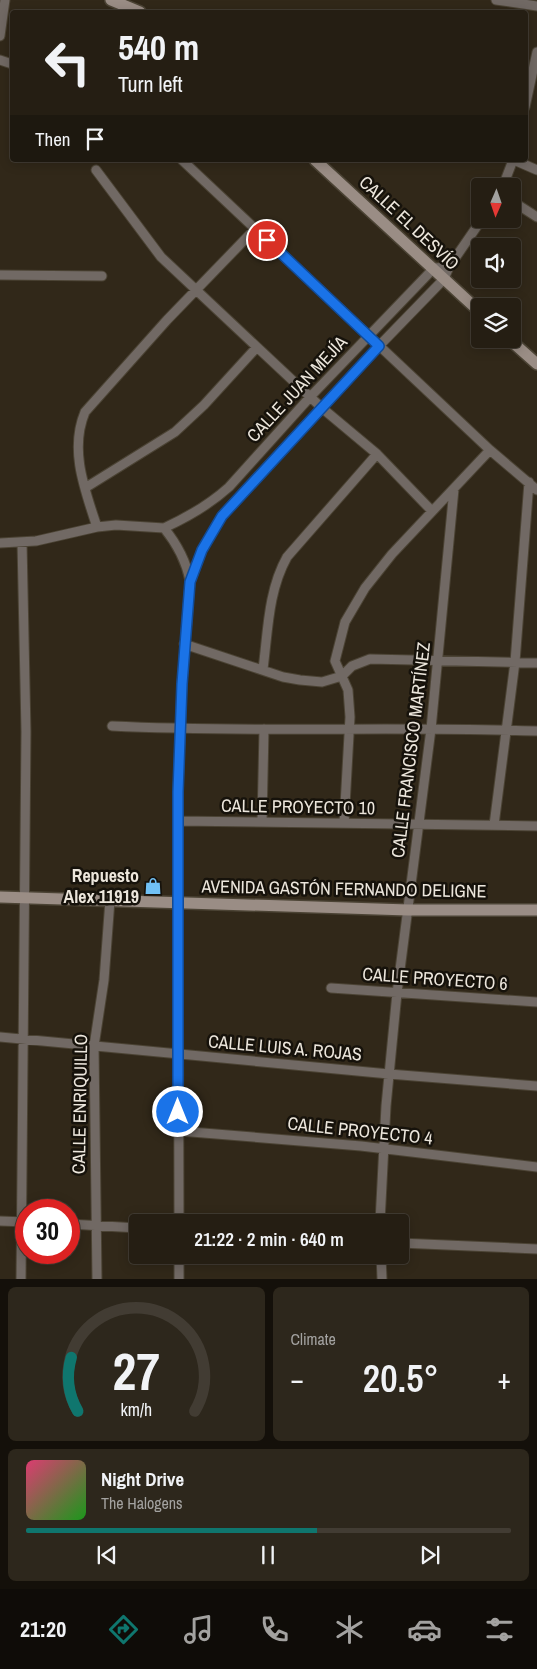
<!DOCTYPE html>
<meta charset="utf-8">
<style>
body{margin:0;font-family:"Archivo Narrow",sans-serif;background:#2d271c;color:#f1f3f6;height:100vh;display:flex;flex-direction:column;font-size:19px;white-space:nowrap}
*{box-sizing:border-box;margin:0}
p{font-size:16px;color:#a3a2a0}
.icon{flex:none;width:28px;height:28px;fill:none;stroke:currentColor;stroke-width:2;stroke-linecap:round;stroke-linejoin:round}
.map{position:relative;height:1279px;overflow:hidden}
.sheet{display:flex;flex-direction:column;gap:8px;padding:8px;background:#14100a;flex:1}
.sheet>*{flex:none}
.hud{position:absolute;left:10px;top:10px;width:518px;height:152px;border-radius:5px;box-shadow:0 2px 12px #0003,0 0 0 1px #423c33;background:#251e13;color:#f1f3f6;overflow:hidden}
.needle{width:32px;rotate:182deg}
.tools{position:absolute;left:471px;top:178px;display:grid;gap:10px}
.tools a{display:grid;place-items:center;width:50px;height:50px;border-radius:5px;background:#251e13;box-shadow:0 2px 12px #0003,0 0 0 1px #423c33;font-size:25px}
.speed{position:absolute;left:15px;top:1199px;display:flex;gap:10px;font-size:25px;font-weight:700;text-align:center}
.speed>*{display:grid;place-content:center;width:65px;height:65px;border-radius:50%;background:#251e13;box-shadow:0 2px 12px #0003,0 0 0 1px #423c33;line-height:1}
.speed .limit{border:8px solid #d22;background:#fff;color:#111}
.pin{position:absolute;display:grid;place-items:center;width:42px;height:42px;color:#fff;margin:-21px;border:2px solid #fff;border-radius:50%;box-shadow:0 1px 5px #0007}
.me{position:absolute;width:55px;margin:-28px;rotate:0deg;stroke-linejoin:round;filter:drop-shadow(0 0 4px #0008)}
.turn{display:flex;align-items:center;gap:18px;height:105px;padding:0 25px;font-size:22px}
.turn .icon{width:65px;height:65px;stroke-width:2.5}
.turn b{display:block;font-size:35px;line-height:42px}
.then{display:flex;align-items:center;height:48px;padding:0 25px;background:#0003;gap:10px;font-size:19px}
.big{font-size:38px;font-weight:600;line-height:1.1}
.sheet .widget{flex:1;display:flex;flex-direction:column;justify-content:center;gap:8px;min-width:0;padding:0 18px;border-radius:8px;background:#2d271c}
.sheet .dial{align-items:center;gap:0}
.dial svg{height:130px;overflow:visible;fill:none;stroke:#423c33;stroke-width:7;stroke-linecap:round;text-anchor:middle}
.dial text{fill:#f1f3f6;stroke:none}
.song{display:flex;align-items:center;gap:15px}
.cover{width:60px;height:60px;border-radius:8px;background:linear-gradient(135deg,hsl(340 70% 55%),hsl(120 70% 35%))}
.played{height:5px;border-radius:2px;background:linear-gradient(90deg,#0f766e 60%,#423c33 60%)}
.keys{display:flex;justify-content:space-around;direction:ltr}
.heat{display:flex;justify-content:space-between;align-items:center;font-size:28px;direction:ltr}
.sheet .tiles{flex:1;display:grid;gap:8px;grid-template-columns:1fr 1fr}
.widget:last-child{grid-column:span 2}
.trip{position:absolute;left:129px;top:1214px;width:280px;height:50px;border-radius:5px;background:#251e13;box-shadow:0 2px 12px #0003,0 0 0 1px #423c33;font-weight:600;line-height:50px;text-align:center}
.menu{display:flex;height:80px;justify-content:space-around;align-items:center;background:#0f0c08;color:#a3a2a0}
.menu .icon{width:35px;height:35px}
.menu .selected{color:#0f766e}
.menu b{font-size:22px;color:#f1f3f6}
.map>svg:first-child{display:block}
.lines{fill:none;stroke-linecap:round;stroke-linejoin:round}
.street-casing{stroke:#4b4334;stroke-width:11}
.secondary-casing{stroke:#4b4334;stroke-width:14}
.street{stroke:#716964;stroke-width:9}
.secondary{stroke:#9a8d85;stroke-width:11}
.route-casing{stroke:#114b97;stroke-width:12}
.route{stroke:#1a73e8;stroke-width:9}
.labels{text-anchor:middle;stroke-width:5;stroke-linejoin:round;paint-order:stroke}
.street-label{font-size:18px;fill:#ece6dc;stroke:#16120b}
.poi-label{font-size:18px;font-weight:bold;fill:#ece6dc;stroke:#16120b;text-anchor:end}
</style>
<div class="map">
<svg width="537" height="1279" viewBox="0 0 537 1279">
<rect width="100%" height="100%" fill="#312819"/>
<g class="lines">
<g class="street-casing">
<path id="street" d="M496,0L537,6
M0,36L5,0
M0,60L12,64
M525,107L537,52
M182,160L490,450L537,490
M514,160L537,170
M96,170L161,257L322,408L377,454L432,511
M503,186L513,160
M512,201L537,217
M0,275L102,276
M85,488L175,432L204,405L257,347
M97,527C85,490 69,450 85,412L167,320L255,229
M164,528C188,517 209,505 229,487L311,396L434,268L449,267
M164,528C177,544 186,560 190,581
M0,543L36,541L97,527L116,525L164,528
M184,644L283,677L300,680L322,682L342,676L352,666L370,659L537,663
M263,669C268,631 268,591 287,557L377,454
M112,726C254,733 395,726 537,731
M178,821L537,826
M262,822L264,729
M344,823L350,717L348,690L335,661L345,622L365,588L392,554L490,450
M494,825L515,662L529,482
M331,988L537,1002
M0,1037L389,1074L537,1086
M179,1131L361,1146L537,1167
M0,1221L26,1222
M179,1222L178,792L182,684L190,582L202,550L222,516L379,346L444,279L449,267L482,219
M380,1222L386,1106L397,993L431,729L454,489
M69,1224L138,1228
M400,1243L537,1249
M179,1255V1279
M381,1255L382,1279
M21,1279L26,732L22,542
M97,1279L94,1046L104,980L110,900"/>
</g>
<g class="secondary-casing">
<path id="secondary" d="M111,0L140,12
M315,160L480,312
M509,339L537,364
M0,897L408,910H537"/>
</g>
<use href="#street" class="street"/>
<use href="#secondary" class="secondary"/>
</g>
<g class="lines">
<g class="route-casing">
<path id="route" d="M178,1112V792L182,684L190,582L202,550L222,516L379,346L267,240"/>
</g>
<use href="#route" class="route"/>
</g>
<defs>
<g id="shop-bare" transform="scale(1.35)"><path d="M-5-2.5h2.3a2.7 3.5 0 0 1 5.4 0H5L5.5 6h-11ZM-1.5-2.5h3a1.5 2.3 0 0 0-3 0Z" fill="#71c1f5" stroke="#16120b" stroke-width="2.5" paint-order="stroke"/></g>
</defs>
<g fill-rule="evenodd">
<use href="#shop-bare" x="153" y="886"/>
</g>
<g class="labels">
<g class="street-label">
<text transform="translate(409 223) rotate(43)" y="6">CALLE EL DESVÍO</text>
<text transform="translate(297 389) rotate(-47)" y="6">CALLE JUAN MEJÍA</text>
<text transform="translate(411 750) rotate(-83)" y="6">CALLE FRANCISCO MARTÍNEZ</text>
<text transform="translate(298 807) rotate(1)" y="6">CALLE PROYECTO 10</text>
<text transform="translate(344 889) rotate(1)" y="6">AVENIDA GASTÓN FERNANDO DELIGNE</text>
<text transform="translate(435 979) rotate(4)" y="6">CALLE PROYECTO 6</text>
<text transform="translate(285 1048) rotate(5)" y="6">CALLE LUIS A. ROJAS</text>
<text transform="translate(80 1104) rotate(-89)" y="6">CALLE ENRIQUILLO</text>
<text transform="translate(360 1131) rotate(6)" y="6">CALLE PROYECTO 4</text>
</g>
<g class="poi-label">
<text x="139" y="882">Repuesto<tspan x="139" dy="21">Alex 11919</tspan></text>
</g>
</g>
</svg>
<div class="tools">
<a><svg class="needle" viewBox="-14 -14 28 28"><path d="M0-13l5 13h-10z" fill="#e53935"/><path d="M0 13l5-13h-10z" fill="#a3a2a0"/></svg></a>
<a><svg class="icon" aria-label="sound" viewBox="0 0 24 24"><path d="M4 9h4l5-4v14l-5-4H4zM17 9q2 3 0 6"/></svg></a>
<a><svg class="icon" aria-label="layers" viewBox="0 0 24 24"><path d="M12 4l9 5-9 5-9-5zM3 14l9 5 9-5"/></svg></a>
</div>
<div class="speed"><div class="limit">30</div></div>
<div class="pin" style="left:267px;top:240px;background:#d93025"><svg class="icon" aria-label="arrive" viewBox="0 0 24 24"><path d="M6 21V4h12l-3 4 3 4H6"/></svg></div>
<svg class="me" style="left:178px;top:1112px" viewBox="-20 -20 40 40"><circle r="17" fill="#1a73e8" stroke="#fff" stroke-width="3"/><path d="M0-11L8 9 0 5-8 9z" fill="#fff"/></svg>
<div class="trip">21:22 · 2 min · 640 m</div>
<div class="hud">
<div class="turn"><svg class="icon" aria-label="left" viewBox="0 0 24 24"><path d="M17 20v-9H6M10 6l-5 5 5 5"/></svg><div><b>540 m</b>Turn left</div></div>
<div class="then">Then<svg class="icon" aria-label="arrive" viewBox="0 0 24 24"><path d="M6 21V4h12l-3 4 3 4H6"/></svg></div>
</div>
</div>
<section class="sheet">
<div class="tiles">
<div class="widget dial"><svg viewBox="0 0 100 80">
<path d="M14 69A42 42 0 1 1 86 69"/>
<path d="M14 69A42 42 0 0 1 10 36" stroke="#0f766e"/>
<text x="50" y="56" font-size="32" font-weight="700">27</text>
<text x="50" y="72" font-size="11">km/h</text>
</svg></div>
<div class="widget"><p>Climate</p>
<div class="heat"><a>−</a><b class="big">20.5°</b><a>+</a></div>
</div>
<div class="widget">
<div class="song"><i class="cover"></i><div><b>Night Drive</b><p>The Halogens</p></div></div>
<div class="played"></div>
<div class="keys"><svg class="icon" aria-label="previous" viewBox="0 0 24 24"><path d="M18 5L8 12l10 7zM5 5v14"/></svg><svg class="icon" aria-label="pause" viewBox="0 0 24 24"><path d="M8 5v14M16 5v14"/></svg><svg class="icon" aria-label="next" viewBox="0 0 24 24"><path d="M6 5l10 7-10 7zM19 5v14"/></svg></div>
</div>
</div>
</section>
<nav class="menu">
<b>21:20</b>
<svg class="icon selected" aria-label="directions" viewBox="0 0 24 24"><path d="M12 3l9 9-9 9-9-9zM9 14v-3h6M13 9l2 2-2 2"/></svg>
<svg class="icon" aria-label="music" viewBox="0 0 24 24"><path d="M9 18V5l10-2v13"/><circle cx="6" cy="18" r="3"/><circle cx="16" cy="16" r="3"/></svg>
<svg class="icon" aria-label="phone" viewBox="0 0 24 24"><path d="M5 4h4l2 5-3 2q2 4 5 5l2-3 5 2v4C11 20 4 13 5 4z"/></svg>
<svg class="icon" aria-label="climate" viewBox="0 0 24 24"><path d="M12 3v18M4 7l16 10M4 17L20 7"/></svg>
<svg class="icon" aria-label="car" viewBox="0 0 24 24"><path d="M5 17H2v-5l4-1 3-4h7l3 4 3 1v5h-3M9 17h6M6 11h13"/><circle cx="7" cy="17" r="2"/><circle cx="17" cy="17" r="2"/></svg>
<svg class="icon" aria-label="filters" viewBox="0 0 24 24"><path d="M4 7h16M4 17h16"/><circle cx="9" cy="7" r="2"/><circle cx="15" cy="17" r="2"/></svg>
</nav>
